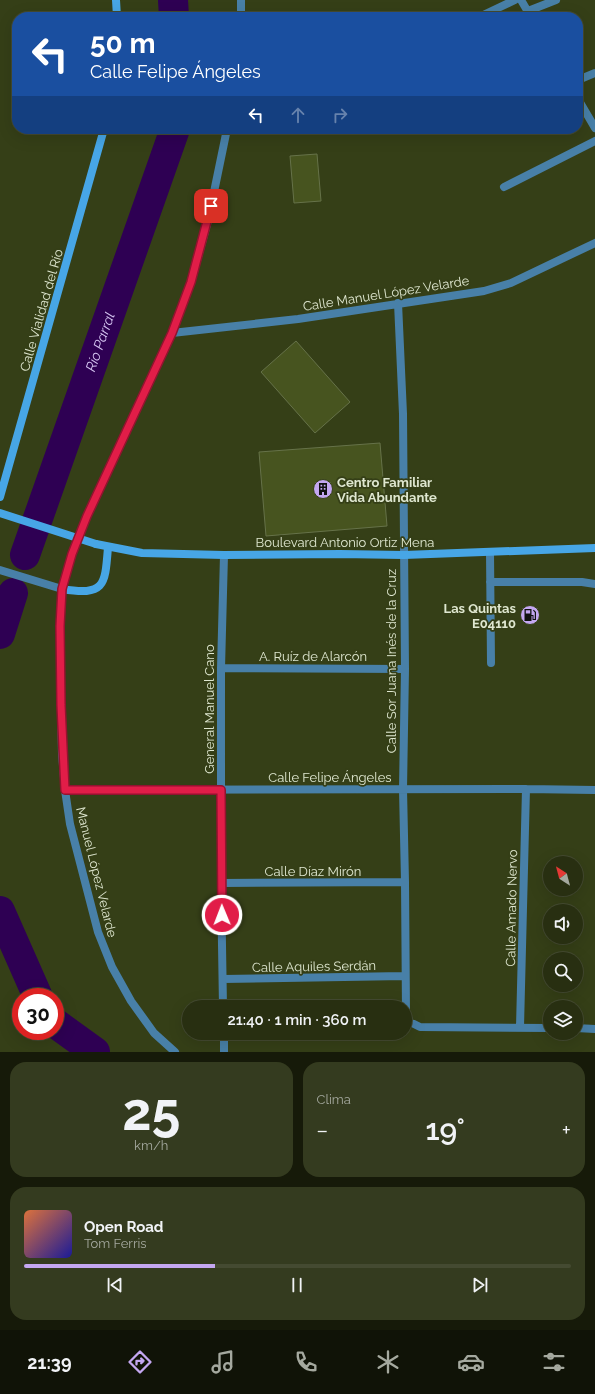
<!DOCTYPE html>
<html lang="es">
<meta charset="utf-8">
<style>
body{margin:0;font-family:Raleway,sans-serif;background:#343b1f;color:#f1f3f6;height:100vh;display:flex;flex-direction:column;font-size:15px;white-space:nowrap}
*{box-sizing:border-box;margin:0}
p{font-size:13px;color:#a5a99f}
.icon{flex:none;width:22px;height:22px;fill:none;stroke:currentColor;stroke-width:2;stroke-linecap:round;stroke-linejoin:round}
.map{position:relative;height:1052px;overflow:hidden}
.sheet{display:flex;flex-direction:column;gap:10px;padding:10px;background:#161a09;flex:1}
.sheet>*{flex:none}
.hud{position:absolute;left:12px;top:12px;width:571px;height:122px;border-radius:16px;box-shadow:0 4px 16px #0002,0 0 0 1px #444a31;background:#1a4fa0;color:#fff;overflow:hidden}
.needle{width:26px;rotate:324deg}
.buttons{position:absolute;left:543px;top:856px;display:grid;gap:8px}
.buttons a{display:grid;place-items:center;width:40px;height:40px;border-radius:50%;background:#282f11;box-shadow:0 4px 16px #0002,0 0 0 1px #444a31;font-size:20px}
.speed{position:absolute;left:12px;top:988px;display:flex;gap:8px;font-size:20px;font-weight:700;text-align:center}
.speed>*{display:grid;place-content:center;width:52px;height:52px;border-radius:50%;background:#282f11;box-shadow:0 4px 16px #0002,0 0 0 1px #444a31;line-height:1}
.speed .limit{border:6px solid #d22;background:#fff;color:#111}
.pin{position:absolute;display:grid;place-items:center;width:34px;height:34px;color:#fff;margin:-17px;border-radius:8px;box-shadow:0 2px 6px #0006}
.me{position:absolute;width:44px;margin:-22px;rotate:359deg;stroke-linejoin:round;filter:drop-shadow(0 0 3px #0008)}
.turn{display:flex;align-items:center;gap:14px;height:84px;padding:0 12px;font-size:18px}
.turn .icon{width:52px;height:52px;stroke-width:2.5}
.turn b{display:block;font-size:28px;line-height:34px}
.lanes{display:flex;align-items:center;height:38px;padding:0 12px;background:#0003;justify-content:center;gap:20px;direction:ltr}
.lanes .off{opacity:.35}
.big{font-size:30px;font-weight:600;line-height:1.1}
.sheet .card{flex:1;display:flex;flex-direction:column;justify-content:center;gap:6px;min-width:0;padding:0 14px;border-radius:16px;background:#343b1f}
.sheet .dial{align-items:center;gap:0}
.dial b{font-size:52px;line-height:1}
.song{display:flex;align-items:center;gap:12px}
.cover{width:48px;height:48px;border-radius:6px;background:linear-gradient(135deg,hsl(20 70% 55%),hsl(240 70% 35%))}
.played{height:4px;border-radius:2px;background:linear-gradient(90deg,#c4a7f1 35%,#444a31 35%)}
.keys{display:flex;justify-content:space-around;direction:ltr}
.heat{display:flex;justify-content:space-between;align-items:center;font-size:22px;direction:ltr}
.sheet .tiles{flex:1;display:grid;gap:10px;grid-template-columns:1fr 1fr}
.card:last-child{grid-column:span 2}
.trip{position:absolute;left:182px;top:1000px;width:230px;height:40px;border-radius:20px;background:#282f11;box-shadow:0 4px 16px #0002,0 0 0 1px #444a31;font-weight:600;line-height:40px;text-align:center}
.tab-bar{display:flex;height:64px;justify-content:space-around;align-items:center;background:#101307;color:#a5a99f}
.tab-bar .icon{width:28px;height:28px}
.tab-bar .active{color:#c4a7f1}
.tab-bar b{font-size:18px;color:#f1f3f6}
.map>svg:first-child{display:block}
.lines{fill:none;stroke-linecap:round;stroke-linejoin:round}
.river{stroke:#2e0053;stroke-width:30}
.building{fill:#47541f;stroke:#667249}
.lane{stroke:#4880a8;stroke-width:8}
.street{stroke:#4880a8;stroke-width:8}
.secondary{stroke:#47a6e6;stroke-width:8}
.secondary-bridge{stroke:#47a6e6;stroke-width:8}
.route-casing{stroke:#92132f;stroke-width:10}
.route{stroke:#e11d48;stroke-width:7}
.labels{text-anchor:middle;stroke-width:3.5;stroke-linejoin:round;paint-order:stroke}
.street-label{font-size:13px;fill:#dfe7d0;stroke:#353f17}
.poi-label{font-size:13px;font-weight:bold;fill:#dfe7d0;stroke:#353f17;text-anchor:start}
.water-label{font-size:14px;font-style:italic;fill:#d5c4f1;stroke:#353f17}
</style>
<div class="map">
<svg width="595" height="1052" viewBox="0 0 595 1052">
<rect width="100%" height="100%" fill="#353f17"/>
<g class="lines">
<g class="river">
<path d="M173,0L174,17"/>
<path id="s1" d="M25,555L175,129"/>
<path d="M0,634L13,593"/>
<path d="M0,911L38,997"/>
<path d="M55,1023L95,1052"/>
</g>
</g>
<path class="building" d="M317,154L321,201L294,203L290,156Z
M296,341L350,402L315,433L261,372Z
M380,443L387,526L266,536L259,452Z"/>
<g class="lines">
<path class="lane" d="M490,552L491,663
M490,582H582L595,584"/>
<path class="street" d="M521,0L531,17
M528,11L556,0
M241,17V0
M479,17L515,0
M578,80L595,73
M578,99L595,128
M504,187L595,141
M398,303L403,414L405,669L403,789L405,882L406,1013L410,1022L420,1027L550,1028
M172,333L298,319L484,291L511,283L595,243
M0,570L62,589
M221,668L405,669
M65,790L526,789L595,790
M221,883L405,882
M223,979L404,976
M223,1007L221,883V668L224,555
M520,1027L526,789
M576,1028L595,1029
M224,1033V1052
M175,1052L154,1033L131,1001L112,967L98,932L70,824L65,790L62,754L61,705L60,627L62,589L72,554L87,516L172,333L191,282L208,221L227,129"/>
<path class="secondary" d="M116,0L117,17
M0,497L104,129
M96,544L142,553L224,555L340,554L404,555L595,548
M62,589C105,596 105,586 108,547"/>
<path class="secondary-bridge" d="M0,513L96,544"/>
</g>
<g class="lines">
<g class="route-casing">
<path id="route" d="M211,206L191,282L172,333L87,516L72,554L62,589L60,626L61,705L65,790H221L222,915"/>
</g>
<use href="#route" class="route"/>
</g>
<defs>
<g id="building-disc" transform="scale(1)"><circle r="9.5" fill="#c4a7f1" stroke="#353f17"/><path d="M-4-6H4V6H1V3H-1V6H-4ZM-2.5-4.3h1.7v1.8h-1.7ZM.8-4.3h1.7v1.8H.8ZM-2.5-1h1.7V.8h-1.7ZM.8-1h1.7V.8H.8Z" fill="#111"/></g>
<g id="fuel-disc" transform="scale(1)"><circle r="9.5" fill="#c4a7f1" stroke="#353f17"/><path d="M-5.5-6h7V0h2V4h1.3V-2.5L3-4.5l.8-.8L6-3V5H2.5V1h-1V6h-7ZM-4.2-4.7v3.2H.2V-4.7Z" fill="#111"/></g>
</defs>
<g fill-rule="evenodd">
<use href="#building-disc" x="323" y="489"/>
<use href="#fuel-disc" x="530" y="615"/>
</g>
<g class="labels">
<g class="street-label">
<text transform="translate(386 293) rotate(-9)" y="5">Calle Manuel López Velarde</text>
<text transform="translate(41 310) rotate(-74)" y="5">Calle Vialidad del Río</text>
<text x="345" y="547">Boulevard Antonio Ortiz Mena</text>
<text x="313" y="661">A. Ruíz de Alarcón</text>
<text transform="translate(391 661) rotate(-90)" y="5">Calle Sor Juana Inés de la Cruz</text>
<text transform="translate(209 709) rotate(-90)" y="5">General Manuel Cano</text>
<text x="330" y="782">Calle Felipe Ángeles</text>
<text x="313" y="876">Calle Díaz Mirón</text>
<text transform="translate(97 872) rotate(76)" y="5">Manuel López Velarde</text>
<text transform="translate(511 908) rotate(-89)" y="5">Calle Amado Nervo</text>
<text transform="translate(314 966) rotate(-1)" y="5">Calle Aquiles Serdán</text>
</g>
<g class="poi-label">
<text x="337" y="487">Centro Familiar<tspan x="337" dy="15">Vida Abundante</tspan></text>
<text x="516" y="613" text-anchor="end">Las Quintas<tspan x="516" dy="15">E04110</tspan></text>
</g>
<g class="water-label">
<text dy="5" stroke="none"><textPath href="#s1" startOffset="226">Río Parral</textPath></text>
</g>
</g>
</svg>
<div class="buttons">
<a><svg class="needle" viewBox="-14 -14 28 28"><path d="M0-13l5 13h-10z" fill="#e53935"/><path d="M0 13l5-13h-10z" fill="#a5a99f"/></svg></a>
<a><svg class="icon" aria-label="sound" viewBox="0 0 24 24"><path d="M4 9h4l5-4v14l-5-4H4zM17 9q2 3 0 6"/></svg></a>
<a><svg class="icon" aria-label="search" viewBox="0 0 24 24"><circle cx="10" cy="10" r="6"/><path d="M15 15l6 6"/></svg></a>
<a><svg class="icon" aria-label="layers" viewBox="0 0 24 24"><path d="M12 4l9 5-9 5-9-5zM3 14l9 5 9-5"/></svg></a>
</div>
<div class="speed"><div class="limit">30</div></div>
<div class="pin" style="left:211px;top:206px;background:#d93025"><svg class="icon" aria-label="arrive" viewBox="0 0 24 24"><path d="M6 21V4h12l-3 4 3 4H6"/></svg></div>
<svg class="me" style="left:222px;top:915px" viewBox="-20 -20 40 40"><circle r="17" fill="#e11d48" stroke="#fff" stroke-width="3"/><path d="M0-11L8 9 0 5-8 9z" fill="#fff"/></svg>
<div class="trip">21:40 · 1 min · 360 m</div>
<div class="hud">
<div class="turn"><svg class="icon" aria-label="left" viewBox="0 0 24 24"><path d="M17 20v-9H6M10 6l-5 5 5 5"/></svg><div><b>50 m</b>Calle Felipe Ángeles</div></div>
<div class="lanes"><svg class="icon" aria-label="left" viewBox="0 0 24 24"><path d="M17 20v-9H6M10 6l-5 5 5 5"/></svg><svg class="icon off" aria-label="ahead" viewBox="0 0 24 24"><path d="M12 20V5M6 11l6-6 6 6"/></svg><svg class="icon off" aria-label="right" viewBox="0 0 24 24"><path d="M7 20v-9h11M14 6l5 5-5 5"/></svg></div>
</div>
</div>
<section class="sheet">
<div class="tiles">
<div class="card dial"><b>25</b><p>km/h</p></div>
<div class="card"><p>Clima</p>
<div class="heat"><a>−</a><b class="big">19°</b><a>+</a></div>
</div>
<div class="card">
<div class="song"><i class="cover"></i><div><b>Open Road</b><p>Tom Ferris</p></div></div>
<div class="played"></div>
<div class="keys"><svg class="icon" aria-label="previous" viewBox="0 0 24 24"><path d="M18 5L8 12l10 7zM5 5v14"/></svg><svg class="icon" aria-label="pause" viewBox="0 0 24 24"><path d="M8 5v14M16 5v14"/></svg><svg class="icon" aria-label="next" viewBox="0 0 24 24"><path d="M6 5l10 7-10 7zM19 5v14"/></svg></div>
</div>
</div>
</section>
<nav class="tab-bar">
<b>21:39</b>
<svg class="icon active" aria-label="directions" viewBox="0 0 24 24"><path d="M12 3l9 9-9 9-9-9zM9 14v-3h6M13 9l2 2-2 2"/></svg>
<svg class="icon" aria-label="music" viewBox="0 0 24 24"><path d="M9 18V5l10-2v13"/><circle cx="6" cy="18" r="3"/><circle cx="16" cy="16" r="3"/></svg>
<svg class="icon" aria-label="phone" viewBox="0 0 24 24"><path d="M5 4h4l2 5-3 2q2 4 5 5l2-3 5 2v4C11 20 4 13 5 4z"/></svg>
<svg class="icon" aria-label="climate" viewBox="0 0 24 24"><path d="M12 3v18M4 7l16 10M4 17L20 7"/></svg>
<svg class="icon" aria-label="car" viewBox="0 0 24 24"><path d="M5 17H2v-5l4-1 3-4h7l3 4 3 1v5h-3M9 17h6M6 11h13"/><circle cx="7" cy="17" r="2"/><circle cx="17" cy="17" r="2"/></svg>
<svg class="icon" aria-label="filters" viewBox="0 0 24 24"><path d="M4 7h16M4 17h16"/><circle cx="9" cy="7" r="2"/><circle cx="15" cy="17" r="2"/></svg>
</nav>
